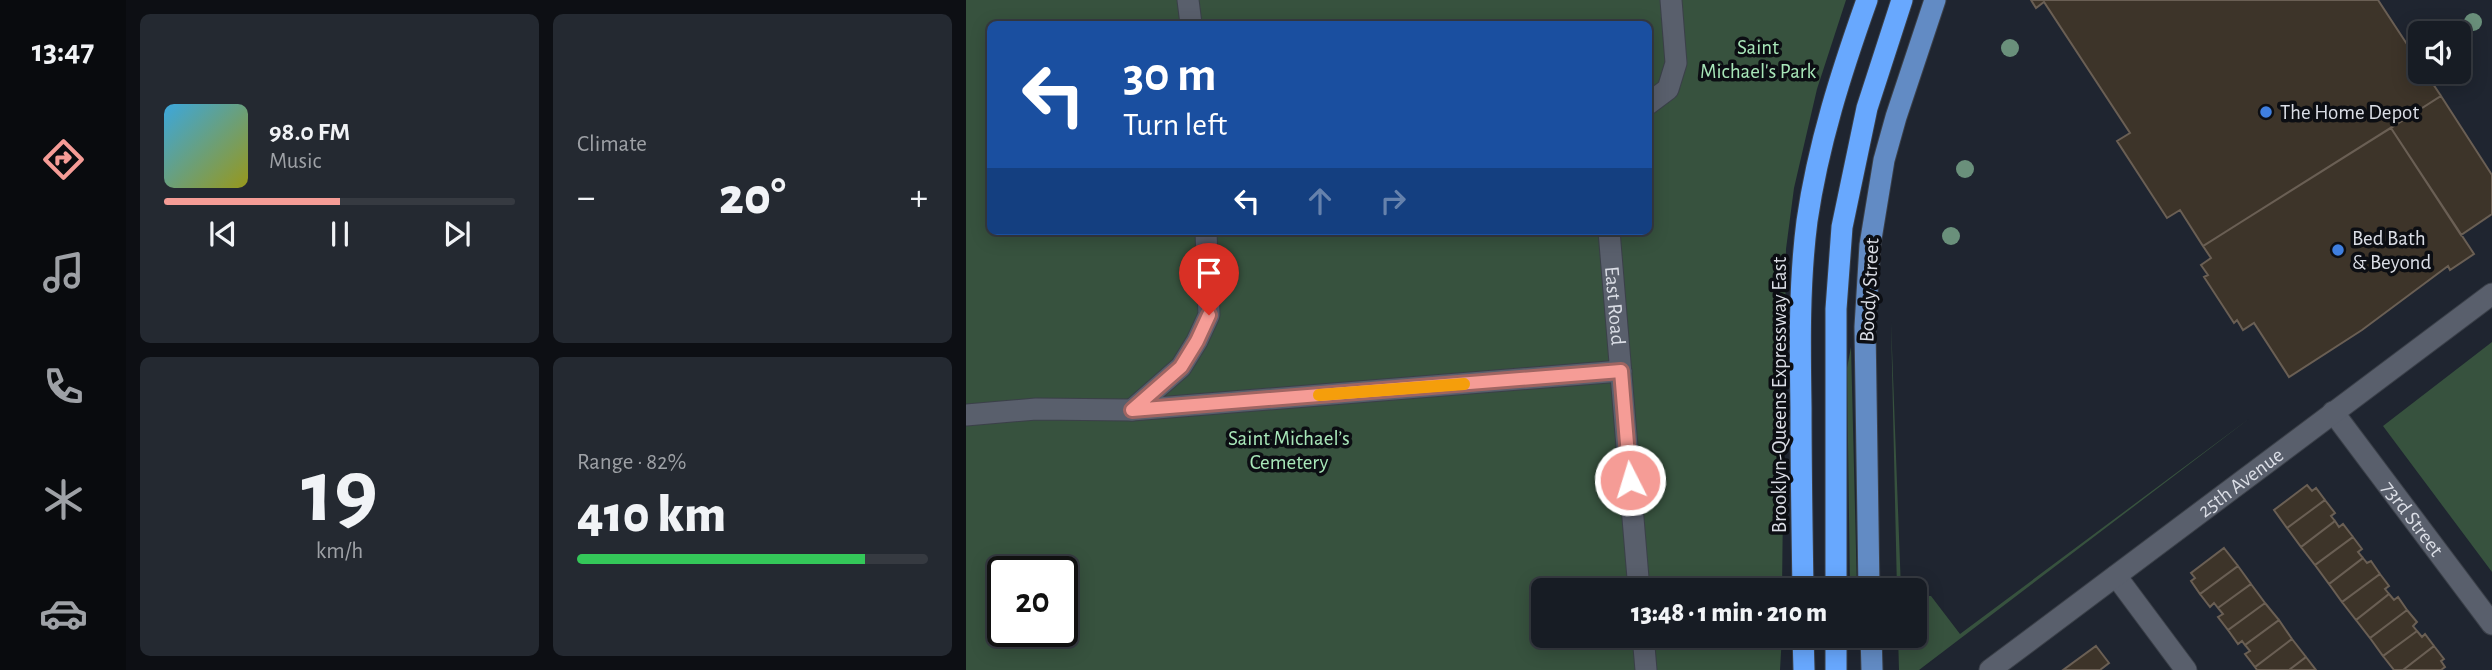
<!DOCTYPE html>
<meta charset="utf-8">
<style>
body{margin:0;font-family:"Alegreya Sans",sans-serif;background:#242931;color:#f1f3f6;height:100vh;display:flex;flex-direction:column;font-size:26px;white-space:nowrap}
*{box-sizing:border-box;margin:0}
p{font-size:23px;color:#9ea1a6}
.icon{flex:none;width:38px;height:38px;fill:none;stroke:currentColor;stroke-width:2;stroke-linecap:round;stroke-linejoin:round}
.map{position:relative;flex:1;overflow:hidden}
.details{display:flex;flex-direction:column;gap:14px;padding:14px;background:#0d0f14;width:840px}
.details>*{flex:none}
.guide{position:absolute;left:21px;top:21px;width:665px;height:214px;border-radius:10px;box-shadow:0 4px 18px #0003,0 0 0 2px #363a41;background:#1a4fa0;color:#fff;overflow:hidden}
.buttons{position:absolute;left:1442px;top:21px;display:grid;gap:14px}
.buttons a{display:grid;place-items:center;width:63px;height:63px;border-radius:10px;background:#171c24;box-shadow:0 4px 18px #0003,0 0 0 2px #363a41;font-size:35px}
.speed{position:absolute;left:21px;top:556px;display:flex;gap:14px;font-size:35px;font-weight:700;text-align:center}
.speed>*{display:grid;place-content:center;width:91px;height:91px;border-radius:50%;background:#171c24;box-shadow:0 4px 18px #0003,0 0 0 2px #363a41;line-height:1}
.speed .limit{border:4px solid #111;border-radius:10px;background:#fff;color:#111}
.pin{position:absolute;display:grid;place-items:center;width:60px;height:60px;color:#fff;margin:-72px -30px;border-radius:50% 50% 50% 0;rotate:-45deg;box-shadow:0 0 7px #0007}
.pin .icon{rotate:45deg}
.me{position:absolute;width:77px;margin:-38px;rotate:355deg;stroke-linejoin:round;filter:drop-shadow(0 0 5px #0008)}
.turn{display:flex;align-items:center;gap:24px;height:147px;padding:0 21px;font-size:32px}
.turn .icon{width:91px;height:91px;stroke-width:2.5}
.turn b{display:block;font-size:49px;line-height:60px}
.lanes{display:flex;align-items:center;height:66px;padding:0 21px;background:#0003;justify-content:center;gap:35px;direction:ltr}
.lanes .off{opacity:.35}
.big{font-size:52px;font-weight:800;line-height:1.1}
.details .widget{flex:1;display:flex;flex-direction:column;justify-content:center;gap:10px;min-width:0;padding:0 24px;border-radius:10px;background:#242931}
.details .dial{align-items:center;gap:0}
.dial b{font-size:91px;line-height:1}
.song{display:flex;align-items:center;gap:21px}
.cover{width:84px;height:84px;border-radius:10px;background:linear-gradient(135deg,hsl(200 70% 55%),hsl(60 70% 35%))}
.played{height:7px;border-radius:4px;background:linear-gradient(90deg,#f59c96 50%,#363a41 50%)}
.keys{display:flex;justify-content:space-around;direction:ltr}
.heat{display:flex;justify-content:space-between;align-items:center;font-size:38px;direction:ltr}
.charge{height:10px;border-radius:5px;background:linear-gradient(90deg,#34c759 82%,#363a41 0)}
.details .tiles{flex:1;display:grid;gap:14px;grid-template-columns:repeat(2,1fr)}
.trip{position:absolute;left:565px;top:578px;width:396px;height:70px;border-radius:10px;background:#171c24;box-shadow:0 4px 18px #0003,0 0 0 2px #363a41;font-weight:800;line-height:70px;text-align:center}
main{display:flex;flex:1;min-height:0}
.menu{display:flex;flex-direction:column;width:126px;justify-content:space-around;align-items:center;background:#090b0e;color:#9ea1a6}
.menu .icon{width:49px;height:49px}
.menu .active{color:#f59c96}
.menu b{font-size:32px;color:#f1f3f6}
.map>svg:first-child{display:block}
.green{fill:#37523e;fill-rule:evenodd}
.building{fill:#3d3429;stroke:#6a5f54;stroke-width:2}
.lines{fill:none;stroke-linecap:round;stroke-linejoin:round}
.minor-casing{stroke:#3b4049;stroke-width:23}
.major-casing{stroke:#3b4049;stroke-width:23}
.highway-casing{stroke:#3b4049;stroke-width:23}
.minor{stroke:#595f6c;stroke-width:21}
.major{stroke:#628bc4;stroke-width:21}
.highway{stroke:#68a8fe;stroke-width:21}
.tree{fill:#6a907b}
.route-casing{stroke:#9f6562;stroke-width:18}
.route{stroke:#f59c96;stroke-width:12}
.slow{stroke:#f59e0b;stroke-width:12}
.shop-dot{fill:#3f7fe0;stroke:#0c0e13;stroke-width:2.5}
.labels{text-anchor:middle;stroke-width:7;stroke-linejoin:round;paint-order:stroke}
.park-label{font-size:21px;fill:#a8e7b9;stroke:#0c0e13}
.poi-label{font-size:21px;fill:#dbdee6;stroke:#0c0e13;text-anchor:start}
.street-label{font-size:21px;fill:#dbdee6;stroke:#0c0e13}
</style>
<main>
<nav class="menu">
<b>13:47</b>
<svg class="icon active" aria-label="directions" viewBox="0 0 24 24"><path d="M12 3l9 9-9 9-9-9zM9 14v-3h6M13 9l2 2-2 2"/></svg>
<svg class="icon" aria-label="music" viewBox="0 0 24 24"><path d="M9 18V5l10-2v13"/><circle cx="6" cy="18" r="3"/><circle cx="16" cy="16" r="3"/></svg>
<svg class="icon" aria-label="phone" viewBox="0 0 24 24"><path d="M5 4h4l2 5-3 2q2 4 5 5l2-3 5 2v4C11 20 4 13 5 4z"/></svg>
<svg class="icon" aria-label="climate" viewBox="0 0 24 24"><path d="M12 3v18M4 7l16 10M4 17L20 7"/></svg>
<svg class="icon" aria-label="car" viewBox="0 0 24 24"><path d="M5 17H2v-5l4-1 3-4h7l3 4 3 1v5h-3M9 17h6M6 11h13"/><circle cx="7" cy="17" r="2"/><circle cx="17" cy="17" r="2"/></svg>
</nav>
<section class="details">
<div class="tiles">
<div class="widget">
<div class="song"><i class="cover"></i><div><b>98.0 FM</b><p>Music</p></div></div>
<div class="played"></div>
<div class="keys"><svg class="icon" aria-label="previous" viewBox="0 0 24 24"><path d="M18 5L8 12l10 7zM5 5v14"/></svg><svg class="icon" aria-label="pause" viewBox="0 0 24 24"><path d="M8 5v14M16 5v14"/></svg><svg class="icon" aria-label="next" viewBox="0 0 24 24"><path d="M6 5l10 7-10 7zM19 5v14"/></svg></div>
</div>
<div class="widget"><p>Climate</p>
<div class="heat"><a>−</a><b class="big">20°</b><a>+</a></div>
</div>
<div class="widget dial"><b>19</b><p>km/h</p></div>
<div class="widget"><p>Range · 82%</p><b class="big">410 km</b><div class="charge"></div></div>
</div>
</section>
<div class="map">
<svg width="1526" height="670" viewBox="0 0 1526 670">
<rect width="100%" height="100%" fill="#1f2530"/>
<path class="green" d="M0,0H880L851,89L828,188L820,249L816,590H578V635H816L814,670H0ZM24,24H682V231H24ZM37,572H96V632H37Z
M925,322L935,590H931Z
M1526,342V572L1417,426Z
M885,347L891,590H884L881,368Z
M1284,418L953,670H933L932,635H948L949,596H965L994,634Z"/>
<path class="building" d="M1065,0H1412L1454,64V72H1459L1475,96L1237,246L1214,210L1201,218L1151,141L1164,133L1078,2L1070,8Z
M1475,96L1526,175V214L1495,235L1425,128Z
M1425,128L1508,254L1484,270L1482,266L1396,330L1323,377L1288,323L1277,330L1271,320L1268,323L1238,277L1242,275L1235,265L1245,258L1237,246Z
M1341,485L1346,491L1350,488L1359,500L1321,528L1308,510Z
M1359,500L1369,513L1365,516L1369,521L1335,547L1321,528Z
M1369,521L1373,527L1377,524L1387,537L1349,565L1335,547Z
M1387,537L1396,549L1392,552L1397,558L1363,584L1349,565Z
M1258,548L1272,566L1234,594L1225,581L1229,578L1225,573Z
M1397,558L1401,563L1405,561L1414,574L1376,602L1363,584Z
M1272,566L1285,584L1252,608L1248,603L1244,607L1234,594Z
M1414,574L1423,586L1419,589L1423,594L1390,620L1376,602Z
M1285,584L1299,603L1262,630L1252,617L1257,614L1252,608Z
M1423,594L1428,600L1432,597L1441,610L1404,638L1390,620Z
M1299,603L1313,620L1279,645L1276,641L1272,644L1262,630Z
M1441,610L1451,622L1447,626L1451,631L1417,656L1404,638Z
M1313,620L1326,639L1289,667L1279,654L1284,651L1279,645Z
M1451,631L1456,637L1459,634L1468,646L1437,670H1428L1417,656Z
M1326,639L1340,657L1323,670H1291L1289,667Z
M1130,646L1143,663L1134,670H1097Z
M1468,646L1478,659L1475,661L1479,667L1475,670H1437Z
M1340,657L1350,670H1323Z"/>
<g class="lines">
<g class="minor-casing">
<g id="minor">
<path d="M222,0L225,24"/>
<path d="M682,104L702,89L710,63L705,0"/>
<path id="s1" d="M643,231L673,590"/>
<path d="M166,410L215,367L231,341L243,315L240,231"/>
<path id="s2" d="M1367,412L1526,624"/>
<path d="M0,415L70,409L166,410L655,371"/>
<path d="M1150,576L1220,670"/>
<path d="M677,635L680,670"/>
<path id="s3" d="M1024,670L1526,294"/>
</g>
</g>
<g class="major-casing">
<path id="major" d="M903,590L899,327L904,245L918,160L930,117L969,0
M905,635L906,670"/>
</g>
<g class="highway-casing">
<path id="highway" d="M837,590C836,529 835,469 835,408C834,346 833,283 841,221C852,145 875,73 901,0
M870,590V309L876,227L901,108L936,0
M837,635L838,670
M870,635V670"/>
</g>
<use href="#minor" class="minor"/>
<use href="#major" class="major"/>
<use href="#highway" class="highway"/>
</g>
<g class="tree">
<circle cx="1507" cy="22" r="9"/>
<circle cx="1044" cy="48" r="9"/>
<circle cx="999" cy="169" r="9"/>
<circle cx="985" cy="236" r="9"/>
</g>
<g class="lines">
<g class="route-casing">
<path id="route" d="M243,315L231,341L215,367L166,410L655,371L664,480"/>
</g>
<use href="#route" class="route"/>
<path class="slow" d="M353,395L498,384"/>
</g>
<g class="shop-dot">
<circle cx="1300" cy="112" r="7"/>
<circle cx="1372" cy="250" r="7"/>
</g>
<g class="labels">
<g class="park-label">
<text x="792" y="54">Saint<tspan x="792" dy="24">Michael's Park</tspan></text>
<text x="323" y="445">Saint Michael’s<tspan x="323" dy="24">Cemetery</tspan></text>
</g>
<g class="poi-label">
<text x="1314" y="119">The Home Depot</text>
<text x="1386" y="245">Bed Bath<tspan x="1386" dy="24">&amp; Beyond</tspan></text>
</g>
<g class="street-label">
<text transform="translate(903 290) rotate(-87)" y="7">Boody Street</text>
<text dy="7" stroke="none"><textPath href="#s1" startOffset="75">East Road</textPath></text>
<text transform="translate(813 395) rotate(-90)" y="7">Brooklyn-Queens Expressway East</text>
<text dy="7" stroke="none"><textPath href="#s3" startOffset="313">25th Avenue</textPath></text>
<text dy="7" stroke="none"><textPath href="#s2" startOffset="133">73rd Street</textPath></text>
</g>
</g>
</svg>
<div class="buttons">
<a><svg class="icon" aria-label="sound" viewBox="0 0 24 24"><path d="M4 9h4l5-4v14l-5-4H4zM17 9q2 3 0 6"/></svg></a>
</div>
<div class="speed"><div class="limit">20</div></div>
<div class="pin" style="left:243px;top:315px;background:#d93025"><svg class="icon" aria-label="arrive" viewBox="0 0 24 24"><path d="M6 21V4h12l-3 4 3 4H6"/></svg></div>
<svg class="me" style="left:664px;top:480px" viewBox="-20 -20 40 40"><circle r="17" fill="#f59c96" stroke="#fff" stroke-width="3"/><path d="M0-11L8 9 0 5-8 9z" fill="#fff"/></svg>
<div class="trip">13:48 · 1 min · 210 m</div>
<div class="guide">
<div class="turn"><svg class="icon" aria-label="left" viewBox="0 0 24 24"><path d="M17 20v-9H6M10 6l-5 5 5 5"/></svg><div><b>30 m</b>Turn left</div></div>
<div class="lanes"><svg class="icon" aria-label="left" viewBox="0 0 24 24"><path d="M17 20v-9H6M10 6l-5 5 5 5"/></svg><svg class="icon off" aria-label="ahead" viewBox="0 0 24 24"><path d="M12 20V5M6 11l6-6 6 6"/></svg><svg class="icon off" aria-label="right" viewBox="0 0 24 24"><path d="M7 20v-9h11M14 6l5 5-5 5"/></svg></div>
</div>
</div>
</main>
